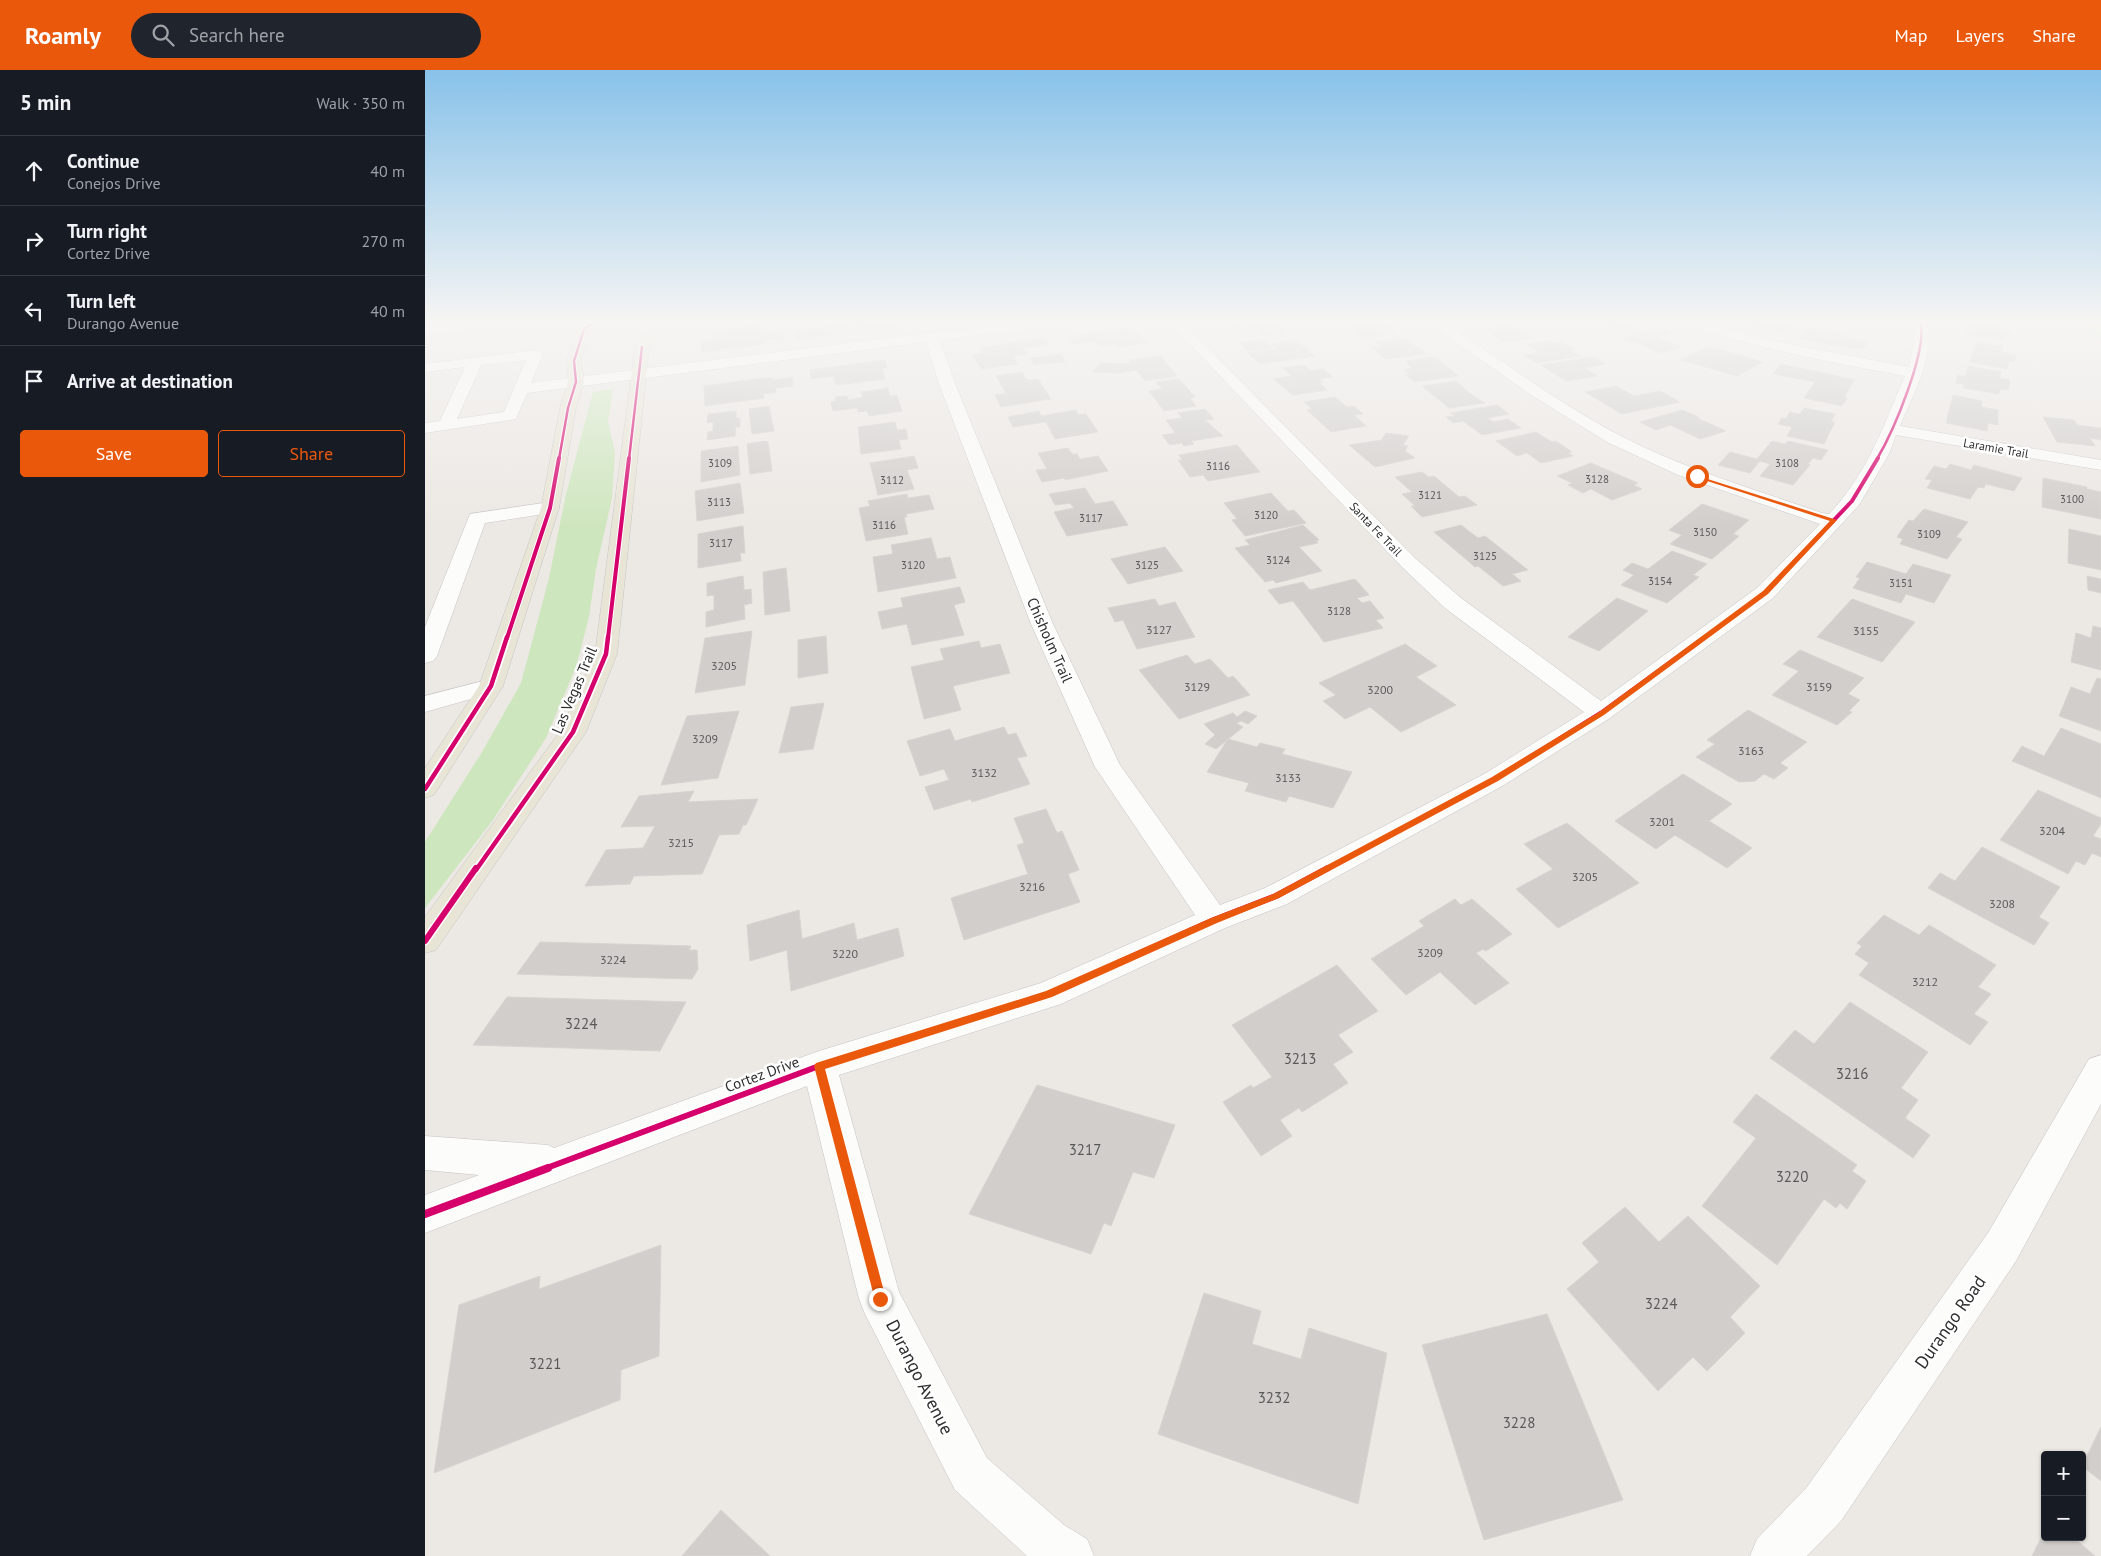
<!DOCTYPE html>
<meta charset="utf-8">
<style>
:root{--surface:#171b24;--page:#20242c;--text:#f1f3f6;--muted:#9ea1a6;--line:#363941;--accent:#ea580c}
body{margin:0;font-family:"PT Sans",sans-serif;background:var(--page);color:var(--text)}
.controls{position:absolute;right:15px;bottom:15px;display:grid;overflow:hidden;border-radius:5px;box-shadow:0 1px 4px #0004}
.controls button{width:45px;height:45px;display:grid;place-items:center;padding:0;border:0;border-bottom:1px solid var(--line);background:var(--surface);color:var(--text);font:25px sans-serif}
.stop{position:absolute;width:15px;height:15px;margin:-11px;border:4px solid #ea580c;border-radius:50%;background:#fff}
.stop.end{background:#ea580c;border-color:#fff;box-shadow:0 1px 5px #0008}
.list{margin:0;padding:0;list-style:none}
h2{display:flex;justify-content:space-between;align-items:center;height:65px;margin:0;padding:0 20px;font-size:21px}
h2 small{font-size:16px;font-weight:400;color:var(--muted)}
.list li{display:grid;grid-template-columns:32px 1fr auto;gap:15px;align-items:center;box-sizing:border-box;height:70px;padding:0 20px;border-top:1px solid var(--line)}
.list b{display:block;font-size:19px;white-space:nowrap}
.list p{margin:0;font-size:16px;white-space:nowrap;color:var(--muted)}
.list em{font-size:16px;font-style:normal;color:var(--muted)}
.actions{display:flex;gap:10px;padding:15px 20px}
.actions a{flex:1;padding:11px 0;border:1px solid var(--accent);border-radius:5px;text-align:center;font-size:18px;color:var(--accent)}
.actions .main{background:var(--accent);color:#fff}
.icon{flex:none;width:28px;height:28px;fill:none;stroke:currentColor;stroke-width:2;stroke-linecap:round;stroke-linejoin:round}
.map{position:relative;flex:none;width:1676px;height:1486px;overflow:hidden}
header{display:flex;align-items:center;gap:30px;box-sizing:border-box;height:70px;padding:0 25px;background:var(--accent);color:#fff}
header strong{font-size:24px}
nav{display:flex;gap:28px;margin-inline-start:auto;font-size:18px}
.search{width:350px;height:45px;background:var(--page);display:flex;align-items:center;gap:12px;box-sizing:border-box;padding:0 18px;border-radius:28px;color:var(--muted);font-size:19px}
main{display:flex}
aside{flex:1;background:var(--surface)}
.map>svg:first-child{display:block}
.green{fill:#cee6be}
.building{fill:#d1cecb;stroke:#d7d4d0}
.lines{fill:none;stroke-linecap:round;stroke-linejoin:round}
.minor-casing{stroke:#c5c4c5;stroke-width:1}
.major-casing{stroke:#c6c5c4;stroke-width:1}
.minor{fill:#fcfcfb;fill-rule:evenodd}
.major{fill:#e8e4d6;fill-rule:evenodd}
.cycleway-far4-casing{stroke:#fff;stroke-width:4.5}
.cycleway-far3-casing{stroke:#fff;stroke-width:6}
.cycleway-far2-casing{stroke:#fff;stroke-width:8}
.cycleway-far1-casing{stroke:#fff;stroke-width:9}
.cycleway-casing{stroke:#fff;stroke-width:11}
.cycleway-far4{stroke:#d6006c;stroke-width:2.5}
.cycleway-far3{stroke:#d6006c;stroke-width:4}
.cycleway-far2{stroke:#d6006c;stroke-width:4.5}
.cycleway-far1{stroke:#d6006c;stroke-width:6}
.cycleway{stroke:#d6006c;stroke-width:8}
.route{fill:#ea580c}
.labels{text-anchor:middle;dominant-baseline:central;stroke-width:5;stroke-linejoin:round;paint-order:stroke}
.far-number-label{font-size:11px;fill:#585857}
.far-street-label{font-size:12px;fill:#2e2e2e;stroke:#fff}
.number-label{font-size:12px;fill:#585857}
.street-label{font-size:15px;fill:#2e2e2e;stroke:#fff}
.near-number-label{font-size:15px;fill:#585857}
.near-street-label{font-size:18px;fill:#2e2e2e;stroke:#fff}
</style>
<header>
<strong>Roamly</strong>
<div class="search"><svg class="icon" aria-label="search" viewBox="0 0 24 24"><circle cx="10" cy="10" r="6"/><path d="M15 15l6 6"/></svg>Search here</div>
<nav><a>Map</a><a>Layers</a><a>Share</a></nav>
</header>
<main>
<aside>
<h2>5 min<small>Walk · 350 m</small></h2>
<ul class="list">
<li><svg class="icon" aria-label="ahead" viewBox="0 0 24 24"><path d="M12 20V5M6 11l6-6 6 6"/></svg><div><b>Continue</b><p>Conejos Drive</p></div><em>40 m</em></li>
<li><svg class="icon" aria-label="right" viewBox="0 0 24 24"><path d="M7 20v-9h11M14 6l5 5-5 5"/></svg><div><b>Turn right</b><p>Cortez Drive</p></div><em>270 m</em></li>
<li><svg class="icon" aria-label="left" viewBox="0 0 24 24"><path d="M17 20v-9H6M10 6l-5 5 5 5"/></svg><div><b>Turn left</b><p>Durango Avenue</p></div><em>40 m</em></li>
<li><svg class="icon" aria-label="arrive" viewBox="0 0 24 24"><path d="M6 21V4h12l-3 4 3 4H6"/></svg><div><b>Arrive at destination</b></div></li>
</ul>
<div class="actions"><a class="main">Save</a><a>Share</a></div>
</aside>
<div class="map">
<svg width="1676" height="1486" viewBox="0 0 1676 1486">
<rect width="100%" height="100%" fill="#ece8e4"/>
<path class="green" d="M1650,250h26v20z
M188,319l-5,32 7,32 -3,45 -16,71 -7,48 -13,50 -30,71 -53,82 -68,88v-66l57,-90 39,-69 28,-105 17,-84 27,-102z"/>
<path class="building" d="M448,250h36l2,5 -51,6 -3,-9z
M495,250h32l-30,5z
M798,250h52l14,14 -25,2 -7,-6 -9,-1 -3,-3 -12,2z
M937,250l22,1 14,13 -35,4 -20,-16z
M1177,250h38l9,4 -34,6 -13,-7 6,-1z
M1304,250h52l20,5 -19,8z
M1392,250h48l1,1v5z
M1537,250l39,4 1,5 9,1 1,6 -8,-1 1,5 -38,-5 -1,-10 -4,-1z
M420,253l2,10 -52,7 -2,-10z
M335,254v5l8,-1 1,5 13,-2 1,8 -19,2 1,3 -64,8v-11l12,-2v-9z
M1083,254l10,5 7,-1 6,4 -7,1 9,5 -28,4 -23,-14z
M705,256l17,17 -29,4 -2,-3 -17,2 -3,-5 -24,3 -5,-7z
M1383,256l34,7 -1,3 27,6 -6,8 -64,-11z
M1231,257l16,6 -16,4 26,10 -21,6 -38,-15z
M618,267l5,7 -25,4 4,6 -14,2 5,8 -37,5 -8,-14 10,-2 -3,-5z
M980,268l21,16 -40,5 -15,-12 10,-1 -5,-4z
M839,270l8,8 -24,3 -8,-8z
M871,270l19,16 -55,8 -12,-11 28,-4 -5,-5z
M1125,271l4,2 8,-1 12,7 -5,1 11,6 -44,7 -12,-8 15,-2 -12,-9z
M1551,272l27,4 -2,6 15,3 -2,7 -5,-1 -2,8 -37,-7z
M1282,277l19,4 37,11 -26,14 -56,-16z
M636,284l4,8 -31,3 -3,-7z
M736,286l16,20 -32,5 -9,-11 -15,3 -28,-1 7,-9 32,1 -3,-4z
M1009,287l25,19 -45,6 -8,-7h4l-6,-5 8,-2 -7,-7z
M1168,287l13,7 -22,4 14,8 -32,5 -25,-16z
M460,290l2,8h-5l3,11 -49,6 -2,-9 -23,3 -1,-9z
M1355,294l45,9 29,7 -10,17 3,1 -5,8 -38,-8 11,-16 -42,-8z
M879,295l7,6 12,-2 10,8 -14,2 5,3 -4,1 7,7 -34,5 -20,-16 19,-3 -9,-8z
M1543,296l33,6 -1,6 10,2 -2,10 -8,-1 -1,5 -36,-6 1,-4 -8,-1 2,-8 7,2z
M597,302l5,8 11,-1 13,20 -50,8 -6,-12 11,-2 -10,-17z
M367,307l1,9 -18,2 1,4 -13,2 1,4 -59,8 -1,-20 58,-8h11v2z
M754,309l16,18 -5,1 6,8 -32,5 -15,-20 13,-2 -6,-7z
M1031,311l16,14 13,8 -36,5 -27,-22z
M1191,316l18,10 26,-5 20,11 -58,12 -37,-22z
M463,318l2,8 7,-1 5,16 -33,5 -2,-5 -9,1 -1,-4 -24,3 -2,-9 5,-1 -1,-4 12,-1 1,4 15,-3 -2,-5z
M1528,325l29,6 -1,6 17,3v15l-10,-2 -1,8 -41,-8z
M910,327l12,10 7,-1 9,8 -9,1 12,11 -35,6 -24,-22 5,-1 -8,-7z
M1072,335l12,9 -21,4 5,4 15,-3 13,9 -39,7 -19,-14 -10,2 -7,-6 9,-1 -4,-3z
M344,336l5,25 -22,3 -3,-25z
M1379,338l31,6 -4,8h4l-11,22 -37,-8 5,-9 -14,-3 4,-6 4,1 4,-7 10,2z
M780,339l9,10 -9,1 18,16 -32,5 3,3 -10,2 -2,-3 -12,2 -8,-10 13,-2 -9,-13 16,-2 -4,-5z
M651,340l2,5 8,-1 12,18 -43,7 -9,-17 -33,5 -5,-10 31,-6 2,5z
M1257,340l17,7 -2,1 29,13 -26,8 -30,-14 -14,5 -16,-8z
M311,341v7h4v9h-4l-1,9 -28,4 1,-8 5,-1v-9l-6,1 1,-9z
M1618,347l31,3 3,5 24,3v12l-11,-2 5,8 -38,-4z
M470,352l2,8 9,-1 2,10 -9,1 2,9 -40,5 -3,-27z
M1111,362l16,10 4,-1 16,11 -4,1 5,3 -32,7 -14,-10 -10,3 -21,-15z
M961,363l23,3 -6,9 5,1 -3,5 10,7 -40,9 -26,-22 32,-5z
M340,371l3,1 4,29 -22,3 -3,-30z
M1347,371l13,3 3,-3 40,9 -7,10 -8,-2 -5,6 2,1 -17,20 -33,-9 10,-12 -10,-3 -10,12 -32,-8 12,-13 27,7z
M812,375l23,27 -52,9 -5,-6 -13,2 -12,-17h4l-3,-5z
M313,376l2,29 -39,7v-31z
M643,378l4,6h5l3,5 18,-3 10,15 -43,9v-2l-23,4 -6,-12 11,-1 -9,-16z
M489,386l4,12 -11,2 7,19 -36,6 -8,-32z
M1166,393l47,20 -4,2 8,4 -30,11 -21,-11 -8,4 -15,-8 4,-2 -15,-7z
M1525,394l21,6 3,-5 48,13 -8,13 -28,-7 -2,4 -6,-1 -8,12 -43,-11 5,-8 -7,-1 9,-13 12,3z
M997,402l7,5 5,-1 25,21 6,-1 12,9 -55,12 -11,-11h4l-13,-12 10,-2 -17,-15z
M1618,408l44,9v2l14,3v27l-59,-12z
M315,413l4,30 -47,8 -2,-30z
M660,418l10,16 18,-3 15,24 -61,11 -13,-24 20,-4 -4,-5 -15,2 -6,-11z
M846,423l17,18 6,-1 12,13 -61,13 -13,-16 5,-1 -13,-16z
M482,424l1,4 21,-3 5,14 -28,5 1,3h-3l4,17 -42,7 -7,-33 11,-2 -2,-5z
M1277,434l47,16 -16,14 6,2 -27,23 -42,-15 12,-9 -13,-5z
M1499,439l44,13 -12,15 6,2 -15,20 -47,-15 3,-5 -6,-2 4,-6 8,-11 4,1z
M878,455l16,15 -3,1 2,2 -19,4 23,24 -46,12 -3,-3 -8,2 -30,-34 15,-3 -5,-5z
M1036,455l17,13 7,-2 43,34 -16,4 9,7 -18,5 -25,-20 -3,1 -41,-35z
M318,456l2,27h-5l1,8 -43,7v-34z
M1644,459l32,7v34l-33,-7z
M506,468l6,21 13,-2 6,21 -78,14 -5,-35 20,-3 -2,-9z
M740,477l18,24 -55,13 -17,-25z
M1247,481l35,13 -14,11 6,2 -32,26 -46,-18 13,-10 -11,-5 9,-7 16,6z
M1442,492l39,12 7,-10 38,11 -17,28 -28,-9 -5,9 -48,-15 7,-10 -4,-1z
M361,498l4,43 -25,4 -2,-43z
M318,506l1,14 7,-1 1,14 -8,2 1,14 -39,8v-15l8,-2v-15l-7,1v-13z
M1662,506l14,3v14l-13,-3z
M930,509l14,16 -12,3 5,5 8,-2 14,17 -8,2 7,8 -59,14 -31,-41 -14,3 -11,-14 35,-8 7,8z
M535,517l5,15 -11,3 10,30 -52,10 -5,-21 -25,5 -4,-17 25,-5 -2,-9z
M1192,528l31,13 -49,40 -31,-14z
M730,529l4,7 16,-4 20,35 -58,12 -14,-29 -8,2 -7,-14z
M1427,529l63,23 -33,40 -65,-25z
M1668,556l8,2v42l-30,-8 5,-29 15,5z
M327,561l-7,54 -50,8 10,-55z
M401,566l2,37 -30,5v-38z
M554,571l2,7 19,-4 10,29 -57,13 8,24 -37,9 -13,-52 33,-7 -4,-11z
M980,574l32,22 -21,11 40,28 -55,27 -31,-25 -25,12 -22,-18 13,-6 -17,-12z
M1375,580l64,28 -16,16 12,6 -11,11 3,1 -15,13 -65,-30 27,-24 -16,-7z
M762,585l8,9 15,-5 18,19 5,-2 17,19 -71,24 -40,-49z
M1672,608l4,1v52l-42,-15 12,-29 19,7z
M399,633l-11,46 -34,4 12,-46z
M1323,640l59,32 -27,21 8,5 -14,11 -10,-5 -9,7 -16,1 -43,-25 19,-13 -8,-4z
M314,641l-21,67 -57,7 26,-69z
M820,641l12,5 -9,8 -7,-3 -5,2 7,4 -27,22 -11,-5 10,-9 -11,-11 29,-11 4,4z
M579,657l4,8 8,-2 11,23 -10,2 13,26 -58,18 -1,-3 -37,11 -9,-23 24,-7 -5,-11 -24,7 -13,-35 43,-12 5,12z
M1636,658l40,16v54l-89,-37 10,-15 22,10z
M803,669l29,8 3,-4 25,6 -3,5 70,18 -19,36 -44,-12 -3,6 -41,-11 4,-8 -42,-11z
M1258,704l49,30 -23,17 43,27 -25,20 -52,-33 -19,14 -41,-28z
M1613,720l63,28v6l-8,12 8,3v18l-9,-4 -7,12 -9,-4 -8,13 -68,-34z
M269,721l-6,11 70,-3 -12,26h-3l-4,9 -20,1 -17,39 -68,2 -4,8 -45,2 21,-36 37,-2 12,-22 -34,1 18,-31z
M621,739l11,24 5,-2 17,39 -11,4 12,28 -116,38 -13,-42 77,-24 -11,-29 7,-2 -10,-25z
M1142,753l72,60 -81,45 -42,-39 37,-20 -29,-25z
M1557,777l78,40 -21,30 10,6 -15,22 -106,-57 12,-15 15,8z
M1030,829l6,6 11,-6 40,35 -26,17 -3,-2 -7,4 33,30 -34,22 -35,-33 -34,23 -35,-36 53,-33 -5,-5z
M374,840l3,29 52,-16 3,17 41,-12 6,28 -113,35 -4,-41 -37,11 -3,-36z
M1459,845l35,20 10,-10 67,40 -18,22 13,7 -17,20 14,8 -18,23 -111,-70 10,-12 -14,-9 7,-8 -5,-3z
M115,872l151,4 -2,4h8l1,19 -6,10 -175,-5z
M912,895l41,46 -40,24 15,17 -20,12 15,19 -46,29 -3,-4 -19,12 12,16 -31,20 -38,-54 28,-17 2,3 19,-11 -40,-52z
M82,927l179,5 -26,49 -187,-6z
M1425,932l78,50 -27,36 17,12 -13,18 25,17 -17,23 -143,-100 25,-28 19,14z
M612,1015l138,40 -21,53 -21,-6 -22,54 -7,-3 -13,31 -122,-40z
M1331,1024l101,71 -5,6 14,10 -19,28 -7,-6 -4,5 -12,-9 -47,66 -75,-59 54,-68 -23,-16z
M1200,1137l34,35 29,-26 72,70 -30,31 15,16 -38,38 -14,-14 -35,34 -91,-102 32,-27 -17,-19z
M236,1175l-2,111 -38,14 -1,30 -186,73 25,-168 81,-29 -1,13z
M779,1223l57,18 -9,33 49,15 8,-31 78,25 -29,151 -200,-70z
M1122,1244l76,186 -139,40 -62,-195z
M1676,1357v54l-19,-15z
M296,1440l49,46h-88z
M1620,1460v7h28l22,19h-63z"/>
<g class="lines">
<defs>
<path id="minor" d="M53,250h39l-7,4 -85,10v-8z
M609,250h36l-7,4 -123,16 14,41 99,243 67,141 100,140 45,-17 221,-115 98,-61 -139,-104 -43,-41 -235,-247h13l236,239 45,39 140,103 156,-113 63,-64 -142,-49 -71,-33 -79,-49 -103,-73h15c59,38 116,82 179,115 65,34 135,54 203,78l7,1c38,-39 55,-90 76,-138 -75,-14 -149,-27 -222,-53l-1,-3h18l73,21 136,26 7,-37 -3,-10h13c12,31 -14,76 -26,106l201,34v10l-205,-35 -7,19 -30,51 -86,93 -163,120 -106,67 -217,119 -62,24 -164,76 -222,71 60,217 88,166 77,67 23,14 7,17h-67l-72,-66 -90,-176 -6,-15 -52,-213 -382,147v-38l54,-20 -54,-5v-34l123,9 6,3 265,-97 222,-68 154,-68 -100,-148 -64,-143 -93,-243 -12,-39 -399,51 -11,26 -91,14v-10l15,-2 25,-54 -40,5v-8l111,-14 7,4 -12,29zM101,290l-22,52 -47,7 24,-54z
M125,432l7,2 2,4 -2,4 -72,11 -48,133 -4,5 -8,2v-36l45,-113z
M66,609l8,2 4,5 -4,5 -74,21v-16z
M1676,985v49l-85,157 -175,260 -34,35h-57l7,-17 50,-52 181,-254 101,-174z"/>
<path id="major" d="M164,250h16l-15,11 -9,30 3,21 -8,26 -17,100 -56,178 -69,109 -9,3v-30l54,-82 62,-178 19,-100 8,-26 -1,-21 10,-32z
M202,250h12l7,17 20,-17h15l-32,28 -32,306 -31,78 -150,218 -11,3v-36l136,-187 34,-76 40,-307z"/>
</defs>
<use href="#minor" class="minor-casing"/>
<use href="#major" class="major-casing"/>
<use href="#minor" class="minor"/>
<use href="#major" class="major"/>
<defs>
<path id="cycleway-far4" d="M134,389l9,-51 8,-26 -2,-21 10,-32 14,-9
M204,389l13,-112
M1452,389c16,-27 52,-110 43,-139"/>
<path id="cycleway-far3" d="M82,568l43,-130 9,-50
M183,568l21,-180
M1279,568l61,-45 87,-92 26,-43"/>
<path id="cycleway-far2" d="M0,719l66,-103 16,-49
M51,800l97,-138 33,-78 2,-17
M900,800l170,-91 106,-66 104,-76"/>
<path id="cycleway-far1" d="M0,871l51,-73
M119,1099l275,-103 230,-72 165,-74 62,-24 52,-28"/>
<path id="cycleway" d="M0,1144l123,-46"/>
</defs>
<use href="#cycleway-far4" class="cycleway-far4-casing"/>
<use href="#cycleway-far3" class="cycleway-far3-casing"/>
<use href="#cycleway-far2" class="cycleway-far2-casing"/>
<use href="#cycleway-far1" class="cycleway-far1-casing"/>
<use href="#cycleway" class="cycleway-casing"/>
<use href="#cycleway-far4" class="cycleway-far4"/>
<use href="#cycleway-far3" class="cycleway-far3"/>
<use href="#cycleway-far2" class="cycleway-far2"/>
<use href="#cycleway-far1" class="cycleway-far1"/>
<use href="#cycleway" class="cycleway"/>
</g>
<linearGradient id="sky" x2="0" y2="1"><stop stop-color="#88c2ea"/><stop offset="0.55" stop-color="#f6f5f3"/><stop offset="1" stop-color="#f6f5f3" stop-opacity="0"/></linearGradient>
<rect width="1676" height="458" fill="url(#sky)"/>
<path class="route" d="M1270,405l142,45 -69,74 -164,121 -106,66 -219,117 -62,25 -165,74 -227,72 61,230 -2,5 -4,1 -4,-1 -62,-238 2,-3 230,-72 165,-73 62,-24 219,-117 107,-65 164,-121 67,-70 -135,-44z"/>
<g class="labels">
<g class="far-number-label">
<text x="295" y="393">3109</text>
<text x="1362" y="393">3108</text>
<text x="793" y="396">3116</text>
<text x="1172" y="409">3128</text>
<text x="467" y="410">3112</text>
<text x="1005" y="425">3121</text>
<text x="1647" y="429">3100</text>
<text x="294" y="432">3113</text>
<text x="841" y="445">3120</text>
<text x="666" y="448">3117</text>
<text x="459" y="455">3116</text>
<text x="1280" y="462">3150</text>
<text x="1504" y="464">3109</text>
<text x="296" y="473">3117</text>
<text x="1060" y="486">3125</text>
<text x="853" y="490">3124</text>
<text x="488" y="495">3120</text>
<text x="722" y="495">3125</text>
<text x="1235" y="511">3154</text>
<text x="1476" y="513">3151</text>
<text x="914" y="541">3128</text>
</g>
<g class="far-street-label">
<text transform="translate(1571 378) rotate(10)">Laramie Trail</text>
<text transform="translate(951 459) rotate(46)">Santa Fe Trail</text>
</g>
<g class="number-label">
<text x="734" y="559">3127</text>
<text x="1441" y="560">3155</text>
<text x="299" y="595">3205</text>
<text x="772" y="616">3129</text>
<text x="1394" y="616">3159</text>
<text x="955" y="619">3200</text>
<text x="280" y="668">3209</text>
<text x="1326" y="680">3163</text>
<text x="559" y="702">3132</text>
<text x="863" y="707">3133</text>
<text x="1237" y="751">3201</text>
<text x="1627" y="760">3204</text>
<text x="256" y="772">3215</text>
<text x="1160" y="806">3205</text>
<text x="607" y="816">3216</text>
<text x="1577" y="833">3208</text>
<text x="1005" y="882">3209</text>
<text x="420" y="883">3220</text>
<text x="188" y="889">3224</text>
<text x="1500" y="911">3212</text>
</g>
<g class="street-label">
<text transform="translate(625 570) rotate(66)">Chisholm Trail</text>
<text transform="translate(149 620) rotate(-67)">Las Vegas Trail</text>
<text transform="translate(337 1004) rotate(-20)">Cortez Drive</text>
</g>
<g class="near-number-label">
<text x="156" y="953">3224</text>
<text x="875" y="988">3213</text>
<text x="1427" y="1003">3216</text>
<text x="660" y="1079">3217</text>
<text x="1367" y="1106">3220</text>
<text x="1236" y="1233">3224</text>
<text x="120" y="1293">3221</text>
<text x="849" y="1327">3232</text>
<text x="1094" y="1352">3228</text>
</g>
<g class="near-street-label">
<text transform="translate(1525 1252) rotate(-55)">Durango Road</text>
<text transform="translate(495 1307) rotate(63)">Durango Avenue</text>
</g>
</g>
</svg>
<div class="controls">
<button>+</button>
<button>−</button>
</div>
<div class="stop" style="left:1272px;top:406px"></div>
<div class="stop end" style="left:455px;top:1229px"></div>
</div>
</main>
